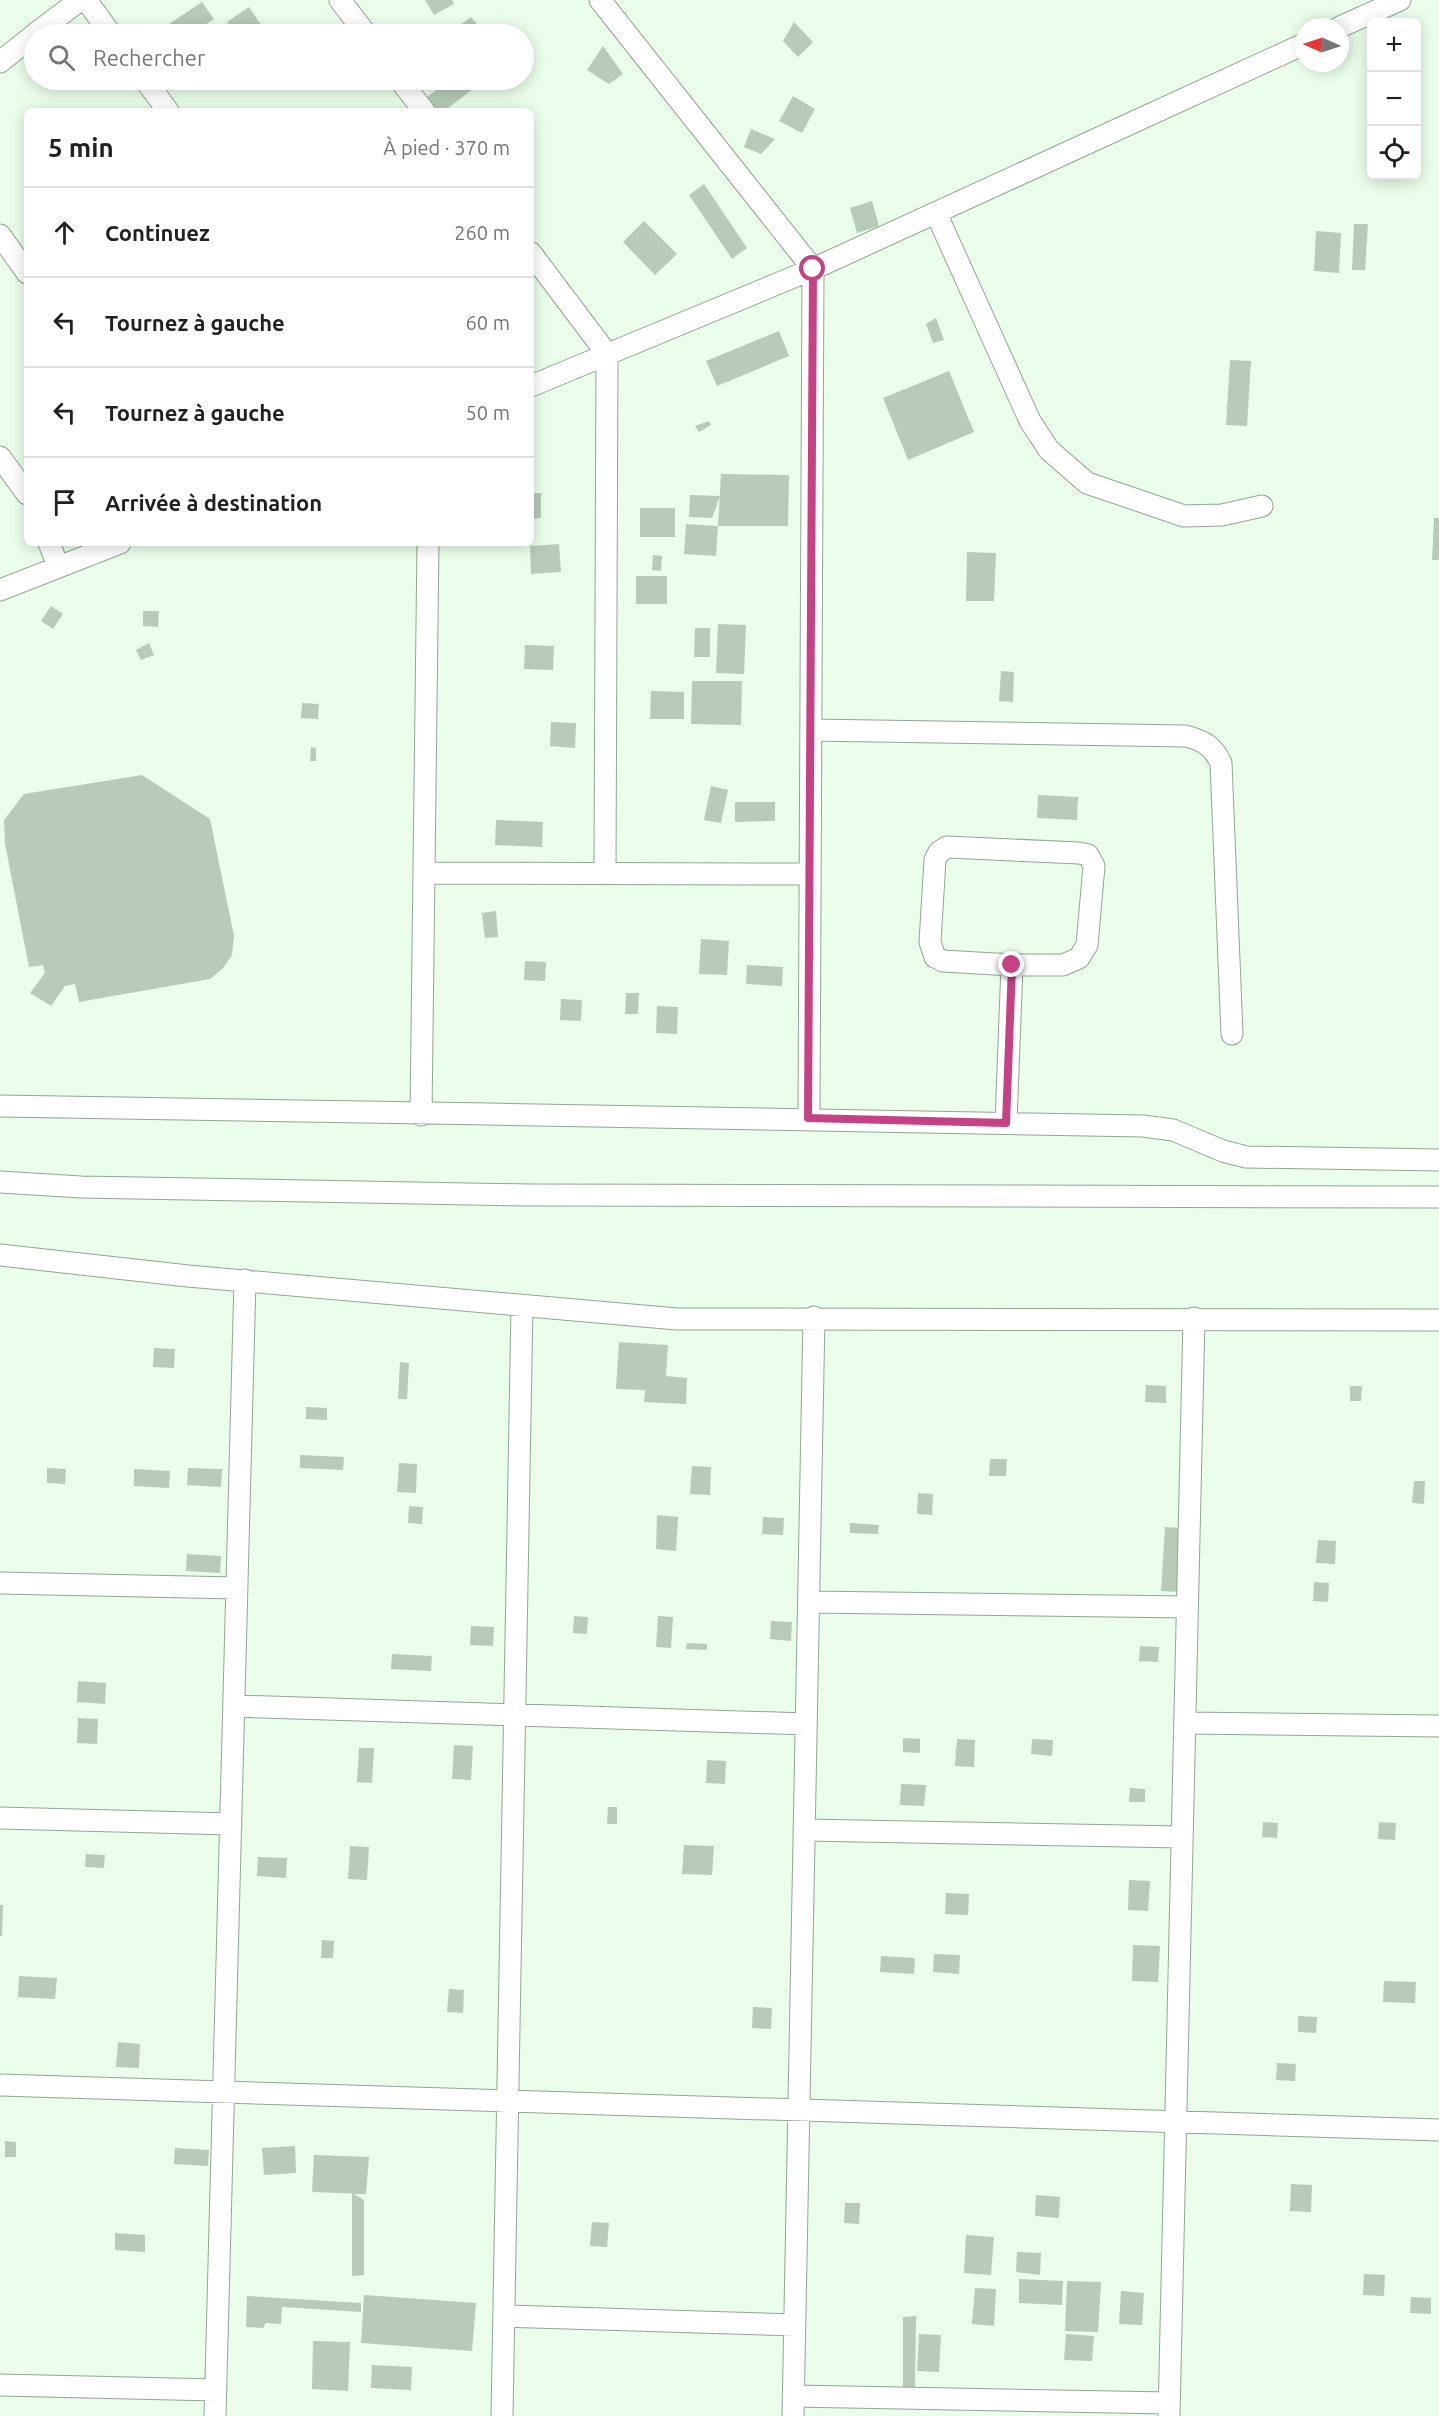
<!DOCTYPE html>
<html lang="fr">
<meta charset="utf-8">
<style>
:root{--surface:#fff;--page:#f6f6f6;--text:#202124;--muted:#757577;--line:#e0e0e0}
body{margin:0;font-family:Ubuntu,sans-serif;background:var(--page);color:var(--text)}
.controls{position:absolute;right:18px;top:18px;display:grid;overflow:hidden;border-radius:9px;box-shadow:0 3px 15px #0003}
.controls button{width:54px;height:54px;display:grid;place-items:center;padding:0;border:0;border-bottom:2px solid var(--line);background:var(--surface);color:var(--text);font:30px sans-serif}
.compass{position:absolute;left:1295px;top:18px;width:54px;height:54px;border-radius:50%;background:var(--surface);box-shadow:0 3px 15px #0003;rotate:273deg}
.stop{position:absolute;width:18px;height:18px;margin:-14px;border:4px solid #c74285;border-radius:50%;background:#fff}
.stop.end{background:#c74285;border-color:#fff;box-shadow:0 2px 6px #0008}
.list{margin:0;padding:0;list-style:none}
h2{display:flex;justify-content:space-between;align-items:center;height:78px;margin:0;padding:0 24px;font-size:26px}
h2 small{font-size:20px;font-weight:400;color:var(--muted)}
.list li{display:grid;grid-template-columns:39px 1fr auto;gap:18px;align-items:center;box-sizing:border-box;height:90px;padding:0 24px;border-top:2px solid var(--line)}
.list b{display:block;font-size:22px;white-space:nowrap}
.list em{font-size:20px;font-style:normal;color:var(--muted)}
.icon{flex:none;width:33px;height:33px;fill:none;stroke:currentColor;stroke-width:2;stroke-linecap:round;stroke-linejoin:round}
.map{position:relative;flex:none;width:1439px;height:2416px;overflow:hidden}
.search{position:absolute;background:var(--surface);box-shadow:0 3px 15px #0003;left:24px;top:24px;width:510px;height:66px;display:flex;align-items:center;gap:15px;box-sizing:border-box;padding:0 21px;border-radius:33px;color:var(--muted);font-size:22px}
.panel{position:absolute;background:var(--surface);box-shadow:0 3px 15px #0003;left:24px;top:108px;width:510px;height:438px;border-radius:9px}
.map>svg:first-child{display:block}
.building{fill:#b7cbb8}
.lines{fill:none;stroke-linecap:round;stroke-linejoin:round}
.minor-casing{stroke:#92a593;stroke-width:23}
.minor{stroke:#fff;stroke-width:21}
.route{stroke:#c74285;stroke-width:8}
</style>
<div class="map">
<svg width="1439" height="2416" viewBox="0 0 1439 2416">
<rect width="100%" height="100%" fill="#eafeeb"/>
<path class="building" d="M425,0h27l2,4 -20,11z
M202,2l12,17 -23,15h-32l-2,-2z
M249,7l18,27h-31l-9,-12z
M471,17l14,17h-37z
M794,22l19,20 -15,15 -15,-16z
M603,46l20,28 -14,10 -22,-14z
M450,80h35l-41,31h-6l-11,-14z
M793,96l22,13 -13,24 -23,-12z
M751,129l24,10 -14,15 -17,-7z
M704,184l43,64 -15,11 -43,-64z
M872,201l7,25 -22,7 -7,-25z
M644,221l33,33 -22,21 -32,-33z
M1354,224h14l-3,46h-13z
M1316,231l25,2 -2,40 -25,-2z
M936,318l8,22 -11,3 -7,-19z
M779,331l10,25 -72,30 -11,-25z
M1230,360l21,1 -4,65 -21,-1z
M949,371l25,61 -66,28 -25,-62z
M709,421l2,4 -12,7 -4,-6z
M721,474l68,1 -1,51h-70z
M531,493h10v25l-10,1z
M690,495l30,1 -8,22 -23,-1z
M640,508h35v29h-35z
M1434,518h5v42h-7z
M686,524l32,2 -2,30 -32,-2z
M559,544l2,28 -30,2 -1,-28z
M967,552l29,1 -2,48h-28z
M653,555l9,1 -1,15 -9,-1z
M636,576h31v28h-31z
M51,606l12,8 -10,15 -12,-8z
M143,611h16l-1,16 -15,-1z
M718,624l28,1 -2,49 -28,-1z
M695,628h15v29h-16z
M149,643l5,12 -13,5 -5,-10z
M525,645l29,1 -1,24 -29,-1z
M1001,671l13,1 -1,30 -14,-1z
M692,681h50l-1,44 -50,-1z
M651,691l33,1v27h-34z
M302,703l17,1 -1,15 -17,-1z
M551,722l25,1 -1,25 -25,-2z
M311,747l5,1v13h-6z
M142,775l68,44 24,117 -2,19 -9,13 -13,11 -131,23 -4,-18 -10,2 -14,20 -21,-13 15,-20 -2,-8 -14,2 -24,-123 -1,-24 20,-26z
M711,786l17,4 -7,33 -17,-3z
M1038,795l40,2 -1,23 -40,-2z
M735,802h40v19l-40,1z
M496,820l47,2 -1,25 -47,-2z
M496,911l2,26 -13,1 -3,-25z
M701,939l28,2 -2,34 -28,-1z
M525,961l21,1 -1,19 -21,-1z
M747,965l36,2 -1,19 -36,-2z
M626,993h13l-1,21h-13z
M561,999l21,1 -1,21 -21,-1z
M657,1006l21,1 -1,27 -21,-1z
M619,1342l49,3 -2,31 21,2 -1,26 -42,-2 1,-12 -29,-1z
M154,1348l21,1 -1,19 -21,-1z
M400,1362l9,1 -2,36h-9z
M1146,1385l20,1v17l-21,-1z
M1350,1386h12l-1,15h-11z
M306,1407l21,1v12l-21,-1z
M300,1455l44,2 -1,13 -43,-2z
M990,1459h17l-1,17h-17z
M399,1463l18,1 -1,29 -19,-1z
M692,1466l19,1 -1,28 -20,-1z
M47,1468l19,1 -1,15 -18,-1z
M188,1468l34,1 -1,18 -34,-2z
M134,1469l36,2 -1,17 -35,-2z
M1414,1481h11l-1,23 -12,-1z
M918,1493l15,1 -1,21 -15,-1z
M409,1506l14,1 -1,17 -14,-1z
M657,1515l21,2 -2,34 -20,-2z
M763,1517l21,1 -1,17 -21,-1z
M850,1523l29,2 -1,9 -28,-1z
M1165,1527l17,1 -4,64 -17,-1z
M1318,1540l18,1 -1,23 -19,-1z
M187,1554l34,2 -1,17 -34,-2z
M1314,1582l15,1 -1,19 -15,-1z
M574,1616l14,1 -1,17 -14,-1z
M658,1616l15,1 -2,31 -15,-1z
M771,1621l21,1 -1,19 -21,-2z
M471,1626l23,1 -1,19 -23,-1z
M687,1643l20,1v6l-21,-1z
M1140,1646l19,1 -1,15 -19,-1z
M392,1654l40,2 -1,15 -40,-2z
M78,1681l28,2 -1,21 -28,-2z
M78,1718l20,1 -1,25 -20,-1z
M903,1738l17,1v14l-17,-1z
M957,1739l18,1 -1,27 -19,-1z
M1032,1739l21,1 -1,16 -21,-2z
M454,1745l19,1 -2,34 -19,-1z
M359,1748h15l-2,35 -15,-1z
M707,1760l19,1 -1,23 -19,-1z
M901,1784l25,1 -2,21 -24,-1z
M1130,1788l15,1v13h-16z
M608,1807h9v17h-10z
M1263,1822l15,1 -1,15 -15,-1z
M1379,1822l17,1 -1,17 -17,-1z
M684,1845l30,1 -2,29 -30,-1z
M350,1846l19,1 -2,33 -19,-1z
M86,1854l19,1 -1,13 -19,-1z
M258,1857l29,1 -1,20 -29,-2z
M1129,1880l21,1 -2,30 -20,-1z
M946,1893l23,1 -1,21 -23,-1z
M0,1905h3l-1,31h-2z
M322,1940l12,1 -1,17h-12z
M1133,1945l27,1 -2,36 -26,-1z
M934,1954l26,1 -1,19 -26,-2z
M881,1956l34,2 -1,16 -34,-2z
M19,1976l38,2 -2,21 -37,-2z
M1384,1981l32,1 -1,21 -32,-1z
M449,1989l15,1 -1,23 -16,-1z
M753,2007l19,1 -1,21 -19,-1z
M1298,2016l19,1 -1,16 -18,-1z
M118,2042l22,2 -1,24 -23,-1z
M1277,2063l19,1 -1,17 -19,-1z
M5,2141l11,1v15h-11z
M295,2146l1,27 -32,2 -2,-27z
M175,2148l34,2 -1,16 -34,-2z
M314,2155l55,2 -3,37 -54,-2z
M1291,2184l21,1 -1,27 -21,-1z
M352,2193l12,7v75l-12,1z
M1036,2195l24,2 -1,21 -24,-2z
M845,2203h15l-1,21 -15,-1z
M592,2222l17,1 -2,24 -17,-1z
M115,2233l30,2v17l-30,-2z
M966,2235l28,2 -3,38 -27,-2z
M1017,2252l24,1 -1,22 -24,-3z
M1364,2274l21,1 -1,21 -21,-1z
M1019,2279l44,2 -1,24 -43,-2z
M1067,2281l34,1 -3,50 -33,-1z
M975,2288l21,1 -2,37 -22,-2z
M1121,2291l23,2 -2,32 -23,-1z
M364,2295l112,8 -4,48 -111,-8z
M247,2296l114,7v9l-79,-5 -1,17 -15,-1 -3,5 -17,-1z
M1411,2297l20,1v16l-21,-1z
M916,2316l-1,74h-12v-73z
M919,2334l22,1 -2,37 -22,-1z
M1066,2334l28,2 -2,25 -28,-1z
M313,2341l37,1 -2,49 -36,-2z
M372,2365l40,2 -1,23 -40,-2z"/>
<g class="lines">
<defs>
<path id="minor" d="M86,0l25,34
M340,0l26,34
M600,0l213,269 -4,848
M1340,27l60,-27
M35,34l45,-34
M0,62l34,-27
M145,80l23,31
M400,80l24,31
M936,213l94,208 19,29 38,33 97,33 38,-1 40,-9
M0,235l27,38
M531,253l76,101 -2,519
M531,386l282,-117 491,-225
M0,457l27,37
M49,543l9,23
M0,590l120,-47
M811,730l375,6c18,5 27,10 35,27l11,271
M424,873l386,1
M0,1106c381,8 762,10 1143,20l30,4 50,21 23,6 193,3
M421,1115l7,-572
M1006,1123l6,-158 -69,-4 -8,-4 -5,-15 5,-82 4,-8 8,-5 132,6 9,2 6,11 -7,79 -8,13 -16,7h-51
M0,1182l81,5 448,8 910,2
M0,1255l188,21 489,43 762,1
M0,1583l237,5
M809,1602l378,5
M234,1706l572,18
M1185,1723l254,3
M0,1818l231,6
M804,1830l378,7
M0,2085l1439,45
M504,2316l291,9
M0,2385l216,5
M794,2396l375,7
M215,2416l30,-1136
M502,2416l20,-1110
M793,2416l21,-1099
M1169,2416l25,-1098"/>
</defs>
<use href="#minor" class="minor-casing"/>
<use href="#minor" class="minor"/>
</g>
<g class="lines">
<path class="route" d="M813,269l-5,849 198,5 6,-158"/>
</g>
</svg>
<div class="controls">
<button>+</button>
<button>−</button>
<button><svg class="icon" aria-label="locate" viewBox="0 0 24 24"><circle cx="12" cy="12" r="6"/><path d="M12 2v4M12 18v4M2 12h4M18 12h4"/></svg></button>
</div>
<svg class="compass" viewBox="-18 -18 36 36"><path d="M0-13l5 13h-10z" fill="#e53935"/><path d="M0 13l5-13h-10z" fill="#757577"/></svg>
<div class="stop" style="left:813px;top:269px"></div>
<div class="stop end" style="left:1012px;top:965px"></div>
<div class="search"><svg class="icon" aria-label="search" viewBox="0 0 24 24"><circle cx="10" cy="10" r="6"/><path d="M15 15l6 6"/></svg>Rechercher</div>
<section class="panel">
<h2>5 min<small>À pied · 370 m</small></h2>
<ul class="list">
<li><svg class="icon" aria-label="ahead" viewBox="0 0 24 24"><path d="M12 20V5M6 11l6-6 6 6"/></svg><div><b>Continuez</b></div><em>260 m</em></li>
<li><svg class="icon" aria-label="left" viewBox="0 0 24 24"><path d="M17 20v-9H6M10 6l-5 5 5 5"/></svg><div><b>Tournez à gauche</b></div><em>60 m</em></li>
<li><svg class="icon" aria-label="left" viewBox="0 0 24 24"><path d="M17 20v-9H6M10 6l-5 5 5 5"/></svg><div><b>Tournez à gauche</b></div><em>50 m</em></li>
<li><svg class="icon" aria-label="arrive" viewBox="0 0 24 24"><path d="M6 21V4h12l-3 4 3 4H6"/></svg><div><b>Arrivée à destination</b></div></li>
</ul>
</section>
</div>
